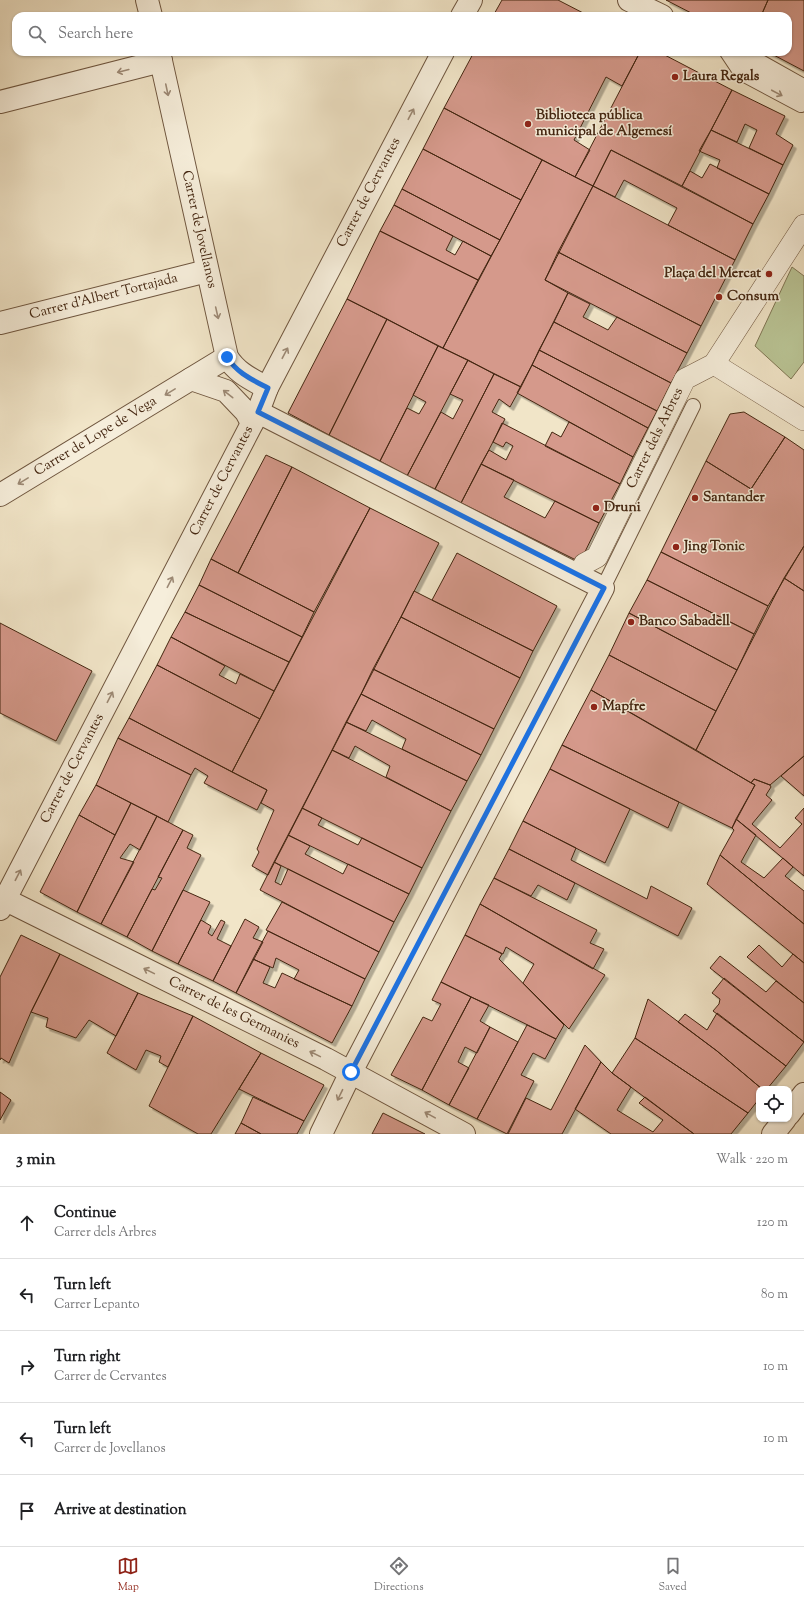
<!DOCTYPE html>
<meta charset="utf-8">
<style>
:root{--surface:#fff;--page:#f6f6f6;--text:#202124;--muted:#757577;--line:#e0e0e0;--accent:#8f2418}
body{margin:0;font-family:"Sorts Mill Goudy",serif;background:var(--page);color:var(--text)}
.controls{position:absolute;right:12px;bottom:12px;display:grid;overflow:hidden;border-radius:8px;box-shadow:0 1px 3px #0004}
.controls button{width:36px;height:36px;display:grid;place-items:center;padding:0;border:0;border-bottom:1px solid var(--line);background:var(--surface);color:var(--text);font:20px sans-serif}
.stop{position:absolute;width:12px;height:12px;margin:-9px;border:3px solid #1a73e8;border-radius:50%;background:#fff}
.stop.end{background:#1a73e8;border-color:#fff;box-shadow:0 1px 4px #0008}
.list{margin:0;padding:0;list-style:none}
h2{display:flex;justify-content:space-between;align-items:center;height:52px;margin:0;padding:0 16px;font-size:17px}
h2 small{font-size:13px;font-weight:400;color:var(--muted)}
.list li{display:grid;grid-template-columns:26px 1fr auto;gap:12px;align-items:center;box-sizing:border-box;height:72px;padding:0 16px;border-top:1px solid var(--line)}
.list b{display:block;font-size:15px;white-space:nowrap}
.list p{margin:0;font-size:13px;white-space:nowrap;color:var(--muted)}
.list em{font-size:13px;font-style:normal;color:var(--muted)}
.icon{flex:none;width:22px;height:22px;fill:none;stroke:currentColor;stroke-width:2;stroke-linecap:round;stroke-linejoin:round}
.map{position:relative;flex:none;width:804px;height:1134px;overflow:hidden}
.search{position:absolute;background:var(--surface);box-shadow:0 1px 3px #0004;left:12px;right:12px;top:12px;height:44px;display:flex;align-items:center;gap:10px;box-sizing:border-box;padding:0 14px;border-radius:12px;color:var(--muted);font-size:15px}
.sheet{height:412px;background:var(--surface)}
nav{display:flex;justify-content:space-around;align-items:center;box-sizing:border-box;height:56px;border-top:1px solid var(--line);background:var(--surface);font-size:11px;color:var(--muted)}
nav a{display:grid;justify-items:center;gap:2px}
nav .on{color:var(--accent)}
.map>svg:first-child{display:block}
.green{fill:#bac596;stroke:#7f7654}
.building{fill:#d5998b;stroke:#442611;filter:url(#shadow)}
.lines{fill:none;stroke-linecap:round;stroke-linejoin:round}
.service-casing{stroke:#6f563f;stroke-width:16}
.pedestrian-casing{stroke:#6f563f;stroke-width:22}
.minor-casing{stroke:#6f563f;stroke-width:24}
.service{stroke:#f6eedb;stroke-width:14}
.pedestrian{stroke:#f6eedb;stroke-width:21}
.minor{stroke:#f6eedb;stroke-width:22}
.oneway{stroke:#9d8a76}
.route{stroke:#1a73e8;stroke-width:5}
.poi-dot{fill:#8f2418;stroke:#f6eedb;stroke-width:1.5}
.labels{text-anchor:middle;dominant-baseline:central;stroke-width:3;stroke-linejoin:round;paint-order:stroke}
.poi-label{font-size:14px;font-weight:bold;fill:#442611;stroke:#f6eedb;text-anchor:start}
.street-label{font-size:14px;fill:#442611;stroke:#f6eedb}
</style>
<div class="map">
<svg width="804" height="1134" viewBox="0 0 804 1134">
<defs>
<filter id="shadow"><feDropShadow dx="3.5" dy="3.5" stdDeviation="0" flood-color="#0004"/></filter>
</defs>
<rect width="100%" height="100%" fill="#f1e5c8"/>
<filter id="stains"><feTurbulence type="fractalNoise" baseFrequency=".005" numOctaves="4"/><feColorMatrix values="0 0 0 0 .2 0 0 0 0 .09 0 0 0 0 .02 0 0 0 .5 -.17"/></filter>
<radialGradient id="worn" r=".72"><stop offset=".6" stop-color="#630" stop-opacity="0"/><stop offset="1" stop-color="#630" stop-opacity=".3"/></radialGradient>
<path class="green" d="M792,267l12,9v86l-13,17 -36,-33z"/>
<path class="building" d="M502,0h56l31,16h-96z
M666,0h102l-7,16h-64z
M768,0h36v71l-36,-19h20v-36h-27z
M474,52h166l-18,34 -16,-9 -32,63 16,10 -15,27 -131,-69z
M640,52h19l73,38 -50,96 -71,-36 -18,36 -18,-9z
M732,90l53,26 -9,18 17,11 -10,20 -34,-17 8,-18 -12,-6 -8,18 -26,-12z
M444,108l98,52 -21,40 -98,-51z
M711,130l72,35 -14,29 -52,-26 3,-8 -21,-9z
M423,149l98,51 -21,40 -98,-51z
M611,150l142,74 -18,36 -67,-35 9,-17 -53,-28 -9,17 -22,-11z
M542,160l51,26 -48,94 23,13 -47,94 -78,-39z
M710,164l59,30 -16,30 -71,-38 8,-15 12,7z
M593,186l142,74 -34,66 -143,-74z
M402,189l98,51 -9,16 -97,-51z
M394,205l59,31 -7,14 9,5 8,-14 28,15 -13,24 -98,-49z
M380,231l98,49 -35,68 -96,-49z
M558,252l143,74 -14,27 -142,-73z
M568,293l22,11 -7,13 25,13 9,-13 70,36 -16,30 -117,-61z
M347,299l40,20 -58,116 -41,-22z
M387,319l51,27 -58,115 -51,-26z
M554,322l117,61 -14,28 -118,-61z
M438,346l30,14 -61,116 -27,-15 27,-53 12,6 7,-12 -13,-7z
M539,350l118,61 -9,17 -116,-63z
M468,360l26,14 -59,115 -28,-13 34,-64 12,7 10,-19 -13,-6z
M532,365l116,63 -15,29 -116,-64z
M494,374l27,13 -11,20 -11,-8 -7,13 13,7 -44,84 -26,-14z
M744,412l41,25 -34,52 -45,-28 24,-47z
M569,422l64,35 -13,27 -75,-38 7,-14 9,5z
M502,423l118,61 -21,39 -118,-59 8,-14 17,10 7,-14 -7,-4 -3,5 -10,-5z
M785,437l19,13v96l-36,60 -107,-54 45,-91 45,28z
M266,455l26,12 -54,106 -27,-14z
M481,464l33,16 -10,17 41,21 10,-17 44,22 -19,39 -119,-59z
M292,467l78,41 -56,104 -76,-39z
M370,508l69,35 -171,332 -16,-9 7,-14 -2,-3 17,-39 -13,-7 6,-13 -35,-18z
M804,546v45l-20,-13z
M661,552l107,54 -14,28 -107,-54z
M457,553l100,53 -24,45 -101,-51z
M211,559l103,53 -12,25 -103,-52z
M784,578l20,13v165l-34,29 -16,-6 -3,4 -55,-33z
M647,580l107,54 -17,36 -108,-57z
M199,585l103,52 -13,25 -104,-50z
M414,591l119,60 -13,27 -119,-61z
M185,612l104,50 -15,29 -103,-54z
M629,613l108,57 -21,41 -107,-56z
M401,617l119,61 -26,51 -121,-60z
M0,623l92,48 -36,70 -56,-28z
M171,637l54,29 -6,9 17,9 4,-10 34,17 -14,28 -103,-54z
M609,655l107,56 -20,39 -105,-60z
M157,665l103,54 -28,53 -103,-54z
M373,669l121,60 -13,26 -120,-61z
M591,690l164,95 -23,43 -170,-83z
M361,694l120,61 -14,26 -65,-32 4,-10 -34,-19 -6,11 -20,-9z
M129,718l138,72 -10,20 -53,-27 4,-7 -13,-8 -4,7 -73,-37z
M346,722l121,59 -16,30 -65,-34 4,-11 -35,-20 -6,12 -17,-8z
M118,738l73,37 -23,47 -72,-37z
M562,745l117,57 -11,26 -118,-59z
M332,750l119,61 -29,57 -120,-60z
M804,756v40l-23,-20z
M550,769l80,40 -25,54 -82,-42z
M754,779l16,6 1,2 -5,8 6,5 -20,24 28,24 22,-24 -7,-6 9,-10v68l-68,-57 19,-34 -4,-2z
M96,785l35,18 -16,32 -36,-20z
M131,803l26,13 -17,34 -10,-6 -10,14 14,4 -33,62 -24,-12z
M302,808l20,10 -4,7 40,20 4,-7 60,30 -13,26 -121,-59z
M79,815l36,20 -38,77 -37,-20z
M157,816l26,14 -56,107 -26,-13z
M736,819l20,16 -15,27 23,16 19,-20 10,9 -8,9 19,15v33l-84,-69 14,-25 -2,-2z
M523,821l53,27 -5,12 76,39 4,-13 41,22 -14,28 -169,-87z
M183,830l10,5 -6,13 14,7 -49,96 -25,-14 25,-48 3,1 7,-12 -4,-1z
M288,835l22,11 -5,8 38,20 5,-10 61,30 -15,28 -120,-60z
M509,849l66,34 -8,17 -29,-15 -7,11 -37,-18z
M720,855l84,69v39l-97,-79z
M274,862l7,4 -6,16 6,3 7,-16 106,53 -15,30 -119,-62z
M494,878l103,52 -7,13 14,6 -11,20 -113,-65z
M183,890l27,12 -32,62 -26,-13z
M282,902l97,50 -14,27 -99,-49z
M480,904l125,71 -36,54 -46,-46 11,-19 -28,-17 -3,7 -38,-19z
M245,919l14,8 -6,11 10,4 -27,51 -23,-12z
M201,920l10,6 -3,7 4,3 9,-16 4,2 -8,17 14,7 -18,35 -35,-17z
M268,931l97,48 -13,27 -58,-27 5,-9 -23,-12 -3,10 -20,-9z
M21,935l39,19 -29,58 -22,51 -8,-5 -1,2v-83z
M465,935l37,19 -3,5 65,66 -8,14 -115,-57z
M759,945l23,22 11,-13 11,9v40l-57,-46z
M60,954l78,39 -22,43 -27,-16 -13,18 -30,-11 2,-9 -17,-6z
M720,956l46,36 10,-11 28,22v39l-94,-74z
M253,959l17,8 -7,16 12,5 7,-15 70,33 -20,37 -96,-50z
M724,978l80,64 -18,24 -73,-55 6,-7 1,-5 -8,-6z
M441,982l30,15 -49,93 -31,-15 32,-58 9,4 9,-17 -9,-4z
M138,993l55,23 -25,51 -9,-5 2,-6 -15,-6 -10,20 -29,-17z
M471,997l18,8 -9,16 10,6 -13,26 -12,-6 -7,15 11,6 -20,37 -27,-15z
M648,999l69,52 45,38h-3v10l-11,14 -113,-75z
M717,1013l69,53 -19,23h-5l-45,-38 -39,-29 7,-8 22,16z
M193,1016l68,37 -50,81h-13l-49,-28z
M527,1025l29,14 -11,20 -12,-6 -12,22 13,6 -27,53 -30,-15z
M490,1027l28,15 -41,77 -28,-14z
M635,1038l113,75 -17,21h-37l-82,-61z
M585,1045l16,17 -39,72h-54l18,-36 25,12z
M261,1053l63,32 -20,36 -65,-32z
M601,1062l11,11 19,14 -14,23 36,22 10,-12 -24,-17 6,-6 49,37h-83l-36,-25z
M0,1092l11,8 -11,20z
M253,1097l51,24 -7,13h-36l-20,-11z
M383,1113l42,21h-53z
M241,1123l20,11h-26z"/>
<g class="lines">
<defs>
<path id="service" d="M727,52l14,21 60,32
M603,588l90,-182"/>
<g id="pedestrian">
<path d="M714,364l90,56"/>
<path id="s1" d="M584,564l13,-7 88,-178 29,-15 90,-139"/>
</g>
<g id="minor">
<path d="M147,0l4,16"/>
<path d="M629,0l33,16"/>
<path d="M462,16l9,-16"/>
<path id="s2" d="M159,52l68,305c10,16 24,22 40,31"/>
<path d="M735,52l69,39"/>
<path d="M0,102l161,-41"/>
<path id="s3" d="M0,323l207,-52"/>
<path d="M191,379l35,12 20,21 6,11"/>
<path d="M258,412l345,176 -252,484 -30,62"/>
<path id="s4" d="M0,495l227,-138"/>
<path id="s5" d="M0,897l326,162 138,75"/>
<path id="s6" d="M0,909l258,-497 9,-24 176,-336"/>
<path d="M789,1114l15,-20"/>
<path d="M773,1134l12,-15"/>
</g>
</defs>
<use href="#service" class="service-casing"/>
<use href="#pedestrian" class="pedestrian-casing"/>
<use href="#minor" class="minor-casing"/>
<use href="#service" class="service"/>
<use href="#pedestrian" class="pedestrian"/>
<use href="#minor" class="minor"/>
</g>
<defs><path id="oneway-shaft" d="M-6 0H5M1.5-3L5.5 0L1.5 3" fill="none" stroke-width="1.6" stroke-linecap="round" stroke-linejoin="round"/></defs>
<g class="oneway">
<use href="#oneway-shaft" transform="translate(123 71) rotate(166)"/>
<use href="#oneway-shaft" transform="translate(167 90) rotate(78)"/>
<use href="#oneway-shaft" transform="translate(777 93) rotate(28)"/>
<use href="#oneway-shaft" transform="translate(411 114) rotate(-62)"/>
<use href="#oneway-shaft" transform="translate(217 313) rotate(77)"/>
<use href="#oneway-shaft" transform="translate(285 353) rotate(-62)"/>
<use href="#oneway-shaft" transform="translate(170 392) rotate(149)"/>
<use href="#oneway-shaft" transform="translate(228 394) rotate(-142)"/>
<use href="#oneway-shaft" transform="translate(23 481) rotate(149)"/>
<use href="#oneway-shaft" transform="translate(170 582) rotate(-63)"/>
<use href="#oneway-shaft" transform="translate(110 697) rotate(-63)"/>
<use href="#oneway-shaft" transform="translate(18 875) rotate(-63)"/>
<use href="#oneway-shaft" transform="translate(149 971) rotate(-154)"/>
<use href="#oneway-shaft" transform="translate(315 1054) rotate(-154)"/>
<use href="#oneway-shaft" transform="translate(340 1095) rotate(116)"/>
<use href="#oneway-shaft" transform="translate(430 1115) rotate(-151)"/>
</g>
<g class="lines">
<path class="route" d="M227,357c10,16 24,22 41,31l-10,24 346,176 -253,484"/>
</g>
<g class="poi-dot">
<circle cx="675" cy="77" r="4"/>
<circle cx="528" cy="124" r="4"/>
<circle cx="769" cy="274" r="4"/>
<circle cx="719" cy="297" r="4"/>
<circle cx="695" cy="498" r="4"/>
<circle cx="596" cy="508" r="4"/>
<circle cx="676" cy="547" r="4"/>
<circle cx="631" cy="622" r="4"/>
<circle cx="594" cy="707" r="4"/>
</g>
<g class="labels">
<g class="poi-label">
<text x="683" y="77">Laura Regals</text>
<text x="536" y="116">Biblioteca pública<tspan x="536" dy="16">municipal de Algemesí</tspan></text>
<text x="761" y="274" text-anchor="end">Plaça del Mercat</text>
<text x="727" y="297">Consum</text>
<text x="703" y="498">Santander</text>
<text x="604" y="508">Druni</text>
<text x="684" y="547">Jing Tonic</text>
<text x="639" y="622">Banco Sabadell</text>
<text x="602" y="707">Mapfre</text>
</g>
<g class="street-label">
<text stroke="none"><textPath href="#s6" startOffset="806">Carrer de Cervantes</textPath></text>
<text stroke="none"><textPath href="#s2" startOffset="182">Carrer de Jovellanos</textPath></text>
<text stroke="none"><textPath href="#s3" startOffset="107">Carrer d'Albert Tortajada</textPath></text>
<text stroke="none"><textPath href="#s4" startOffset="112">Carrer de Lope de Vega</textPath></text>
<text stroke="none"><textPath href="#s1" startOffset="147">Carrer dels Arbres</textPath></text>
<text stroke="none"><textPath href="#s6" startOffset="482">Carrer de Cervantes</textPath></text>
<text stroke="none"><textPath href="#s6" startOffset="158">Carrer de Cervantes</textPath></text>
<text stroke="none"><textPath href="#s5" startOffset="261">Carrer de les Germanies</textPath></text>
</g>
</g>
<rect width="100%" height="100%" filter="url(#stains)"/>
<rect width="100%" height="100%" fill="url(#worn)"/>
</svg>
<div class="controls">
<button><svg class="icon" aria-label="locate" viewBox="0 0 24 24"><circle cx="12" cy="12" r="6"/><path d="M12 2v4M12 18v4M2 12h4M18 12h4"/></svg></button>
</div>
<div class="stop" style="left:351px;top:1072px"></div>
<div class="stop end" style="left:227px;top:357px"></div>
<div class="search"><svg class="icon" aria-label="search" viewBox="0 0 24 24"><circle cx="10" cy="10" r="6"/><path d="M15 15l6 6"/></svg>Search here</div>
</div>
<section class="sheet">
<h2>3 min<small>Walk · 220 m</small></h2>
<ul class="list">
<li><svg class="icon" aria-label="ahead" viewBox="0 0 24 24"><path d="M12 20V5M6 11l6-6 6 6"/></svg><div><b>Continue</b><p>Carrer dels Arbres</p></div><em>120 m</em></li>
<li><svg class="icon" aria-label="left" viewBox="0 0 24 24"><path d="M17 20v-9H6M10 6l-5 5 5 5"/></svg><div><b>Turn left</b><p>Carrer Lepanto</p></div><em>80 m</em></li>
<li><svg class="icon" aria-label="right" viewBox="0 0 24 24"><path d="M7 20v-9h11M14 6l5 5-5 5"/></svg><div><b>Turn right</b><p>Carrer de Cervantes</p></div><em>10 m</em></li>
<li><svg class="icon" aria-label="left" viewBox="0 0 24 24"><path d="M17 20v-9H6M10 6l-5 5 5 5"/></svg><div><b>Turn left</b><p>Carrer de Jovellanos</p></div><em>10 m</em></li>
<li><svg class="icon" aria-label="arrive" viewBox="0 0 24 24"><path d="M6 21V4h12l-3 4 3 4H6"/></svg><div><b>Arrive at destination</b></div></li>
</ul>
</section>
<nav>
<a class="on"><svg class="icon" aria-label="map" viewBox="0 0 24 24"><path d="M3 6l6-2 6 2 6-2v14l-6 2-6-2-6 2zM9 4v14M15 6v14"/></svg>Map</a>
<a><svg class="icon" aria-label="directions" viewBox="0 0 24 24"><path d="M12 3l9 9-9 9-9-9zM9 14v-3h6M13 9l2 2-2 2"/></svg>Directions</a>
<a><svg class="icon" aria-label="saved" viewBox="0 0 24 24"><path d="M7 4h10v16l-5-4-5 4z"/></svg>Saved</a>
</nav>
